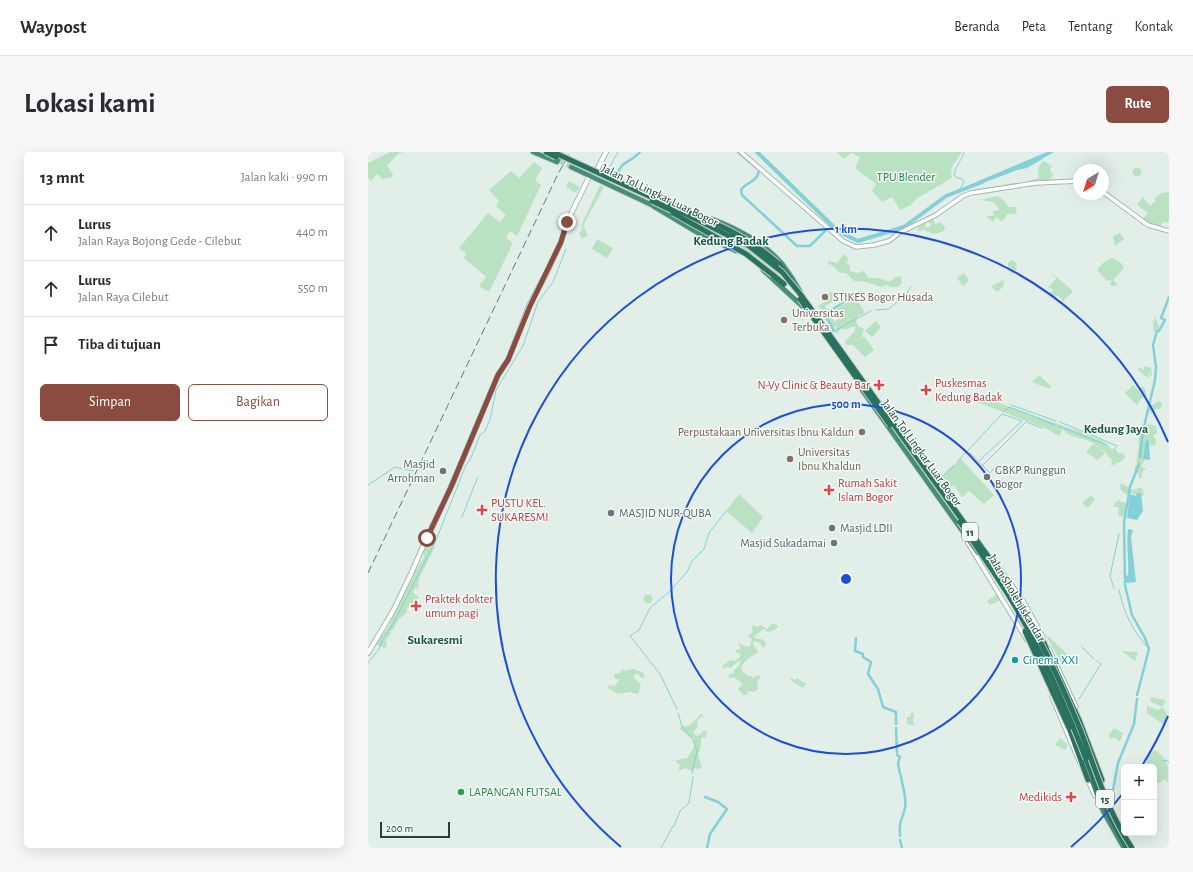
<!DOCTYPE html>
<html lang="id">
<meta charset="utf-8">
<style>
:root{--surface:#fff;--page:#f7f7f7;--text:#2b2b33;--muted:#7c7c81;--line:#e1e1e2;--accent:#8a4b40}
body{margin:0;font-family:"Alegreya Sans",sans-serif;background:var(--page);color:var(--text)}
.controls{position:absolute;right:12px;bottom:12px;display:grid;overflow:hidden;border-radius:6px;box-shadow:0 4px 16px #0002}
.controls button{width:36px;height:36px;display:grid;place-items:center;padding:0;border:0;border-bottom:1px solid var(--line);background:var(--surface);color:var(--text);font:20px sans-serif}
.compass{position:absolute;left:705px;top:12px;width:36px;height:36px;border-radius:50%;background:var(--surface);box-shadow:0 4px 16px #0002;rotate:218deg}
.scale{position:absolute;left:12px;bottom:10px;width:70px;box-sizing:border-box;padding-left:4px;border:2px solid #204237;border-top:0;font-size:11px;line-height:14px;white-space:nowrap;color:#204237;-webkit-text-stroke:3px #f3faf6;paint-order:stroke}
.stop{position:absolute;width:12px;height:12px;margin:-9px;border:3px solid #8a4b40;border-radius:50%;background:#fff}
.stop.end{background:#8a4b40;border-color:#fff;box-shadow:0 1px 4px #0008}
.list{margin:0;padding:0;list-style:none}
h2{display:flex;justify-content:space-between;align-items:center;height:52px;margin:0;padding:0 16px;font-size:17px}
h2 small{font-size:13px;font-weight:400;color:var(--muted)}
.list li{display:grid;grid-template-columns:26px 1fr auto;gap:12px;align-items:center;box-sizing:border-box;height:56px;padding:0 16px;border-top:1px solid var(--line)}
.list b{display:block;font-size:15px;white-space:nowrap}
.list p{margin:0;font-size:13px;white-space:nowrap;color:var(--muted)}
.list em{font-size:13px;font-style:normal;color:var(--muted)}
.actions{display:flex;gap:8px;padding:12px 16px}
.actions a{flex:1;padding:9px 0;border:1px solid var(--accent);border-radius:6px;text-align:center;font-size:14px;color:var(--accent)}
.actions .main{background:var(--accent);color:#fff}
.icon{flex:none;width:22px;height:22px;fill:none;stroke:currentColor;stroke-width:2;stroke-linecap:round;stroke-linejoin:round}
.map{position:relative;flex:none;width:801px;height:696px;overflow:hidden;border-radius:6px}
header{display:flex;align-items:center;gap:24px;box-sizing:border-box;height:56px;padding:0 20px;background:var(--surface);border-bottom:1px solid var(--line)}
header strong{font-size:19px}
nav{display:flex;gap:22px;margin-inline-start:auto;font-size:14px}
.intro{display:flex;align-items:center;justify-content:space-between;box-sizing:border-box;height:96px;padding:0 24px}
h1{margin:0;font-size:28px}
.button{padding:10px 18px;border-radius:6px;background:var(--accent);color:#fff;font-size:14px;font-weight:700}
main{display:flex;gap:24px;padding:0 24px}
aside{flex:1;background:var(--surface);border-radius:6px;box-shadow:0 4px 16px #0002}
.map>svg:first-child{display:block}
.green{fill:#b9e2c2}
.water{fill:#84d0d9}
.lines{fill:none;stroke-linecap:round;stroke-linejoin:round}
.stream{stroke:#84d0d9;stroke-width:1}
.canal{stroke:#84d0d9;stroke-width:2.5}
.river{stroke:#84d0d9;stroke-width:4}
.trunk-tunnel{stroke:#bbccc5;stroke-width:4.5;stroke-dasharray:4.5 2;stroke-linecap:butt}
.tertiary-casing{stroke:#a4b7af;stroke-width:5.5}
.secondary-casing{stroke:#9fbbb0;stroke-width:6}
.trunk-casing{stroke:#c1cac7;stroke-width:6}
.motorway-casing{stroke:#c1cac7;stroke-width:7}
.tertiary{stroke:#fff;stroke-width:3.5}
.secondary{stroke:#fff;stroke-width:4}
.trunk{stroke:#448e7a;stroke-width:4.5}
.motorway{stroke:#28725f;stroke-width:5}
.rail{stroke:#5a7d72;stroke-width:1;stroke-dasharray:8 4;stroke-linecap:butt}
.motorway-bridge-casing{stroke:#c1cac7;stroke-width:7;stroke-linecap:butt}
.motorway-bridge{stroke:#28725f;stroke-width:5}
.route{stroke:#8a4b40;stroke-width:5}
.ring{fill:none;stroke:#1d4ed8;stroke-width:2}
.education-dot{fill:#8d6e63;stroke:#f3faf6;stroke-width:1.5}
.health-dot{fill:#e0444e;stroke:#f3faf6;stroke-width:1.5}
.worship-dot{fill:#6b7280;stroke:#f3faf6;stroke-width:1.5}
.culture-dot{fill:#0f9aa8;stroke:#f3faf6;stroke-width:1.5}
.leisure-dot{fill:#2e9e5b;stroke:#f3faf6;stroke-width:1.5}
.labels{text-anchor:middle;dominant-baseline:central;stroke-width:3;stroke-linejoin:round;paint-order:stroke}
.shield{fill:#f3faf6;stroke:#5f7970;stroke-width:1}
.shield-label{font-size:11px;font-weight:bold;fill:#204237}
.park-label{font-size:12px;fill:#257e44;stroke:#f3faf6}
.street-label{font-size:12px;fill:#204237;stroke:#f3faf6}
.education-label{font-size:12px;fill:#785e54;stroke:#f3faf6;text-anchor:start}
.health-label{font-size:12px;fill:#be3a42;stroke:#f3faf6;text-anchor:start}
.worship-label{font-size:12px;fill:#5b616d;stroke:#f3faf6;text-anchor:start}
.culture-label{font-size:12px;fill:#0d838f;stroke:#f3faf6;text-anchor:start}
.leisure-label{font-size:12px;fill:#27864d;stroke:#f3faf6;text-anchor:start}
.neighbourhood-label{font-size:13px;font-weight:bold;fill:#195645;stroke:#f3faf6}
.centre{fill:#1d4ed8;stroke:#f3faf6;stroke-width:2}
.ring-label{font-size:12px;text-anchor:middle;font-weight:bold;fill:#1d4ed8;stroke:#f3faf6;stroke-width:3;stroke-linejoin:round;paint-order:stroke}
</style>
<header>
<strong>Waypost</strong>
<nav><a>Beranda</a><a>Peta</a><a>Tentang</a><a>Kontak</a></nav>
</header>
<div class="intro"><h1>Lokasi kami</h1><a class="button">Rute</a></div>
<main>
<aside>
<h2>13 mnt<small>Jalan kaki · 990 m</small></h2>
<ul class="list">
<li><svg class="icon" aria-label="ahead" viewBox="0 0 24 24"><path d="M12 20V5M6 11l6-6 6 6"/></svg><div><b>Lurus</b><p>Jalan Raya Bojong Gede - Cilebut</p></div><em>440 m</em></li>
<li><svg class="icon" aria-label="ahead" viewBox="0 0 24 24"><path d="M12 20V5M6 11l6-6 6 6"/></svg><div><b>Lurus</b><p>Jalan Raya Cilebut</p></div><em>550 m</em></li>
<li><svg class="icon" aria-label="arrive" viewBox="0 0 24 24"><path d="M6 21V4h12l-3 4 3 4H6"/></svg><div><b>Tiba di tujuan</b></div></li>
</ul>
<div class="actions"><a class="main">Simpan</a><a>Bagikan</a></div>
</aside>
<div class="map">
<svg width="801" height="696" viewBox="0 0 801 696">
<rect width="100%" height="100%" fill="#e2eee8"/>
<path class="green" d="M22,0h13l-5,2 -11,12 6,9v2l-10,2 -6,-5 -6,7 -3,-4v-14z
M469,0h125l-11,16 1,10 -36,21 -5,6 -11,5 -8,-13 -10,5 -10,-11 4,-7 -21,-16 5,-11 -9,-4 -7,6z
M675,9l9,5 -2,4 3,5 -4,6 -23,3v-2l13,-4 -1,-9z
M166,10l8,6 -7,12 6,5 -24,51 -7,-5 -4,7 7,5 -24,49 -10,-6 7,-9 -22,-19 2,-4 -7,-6 29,-35 12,9 6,-7 -10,-9 3,-5 -10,-11 22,-19 8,7z
M764.5 20a4.5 4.5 0 1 1 9 0a4.5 4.5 0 1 1-9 0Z
M201,29l11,6 -4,5 -5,-1v-2l-5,-2z
M232,33l4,2 -21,39 5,9 -6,4 -3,-6 4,-4 -2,-3z
M801,40v28l-2,3 -5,-1 -2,6 -19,-8 7,-7 -11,-8 6,-8 7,9 6,-5 -2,-2 7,-6z
M629,44l8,5 3,6h7l2,4 -2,3h-8l-3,6 -3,1 -5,-4 -3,5 -7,-6h8l-1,-5h5l1,-2 -5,-7 -14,-2z
M561,67h4l2,5 6,-2 4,6 -1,3 -10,3 -10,-4 -6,1v-3l6,-4 2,1 -1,3 5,-1 1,-3 -4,-3z
M332,69l38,18 46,36 -5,4 -19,-16 -63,-36z
M752,81l4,6 -9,7 -2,-10z
M229,87l16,9 -6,10 -15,-9z
M476,102l5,5 -3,4 4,2v6l7,2 7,-2 4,7h11l10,4 7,-5 5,-1 1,7 -4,4h-6l-6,-2 -4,2 -15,-5 -13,-1 -8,-8h-6l-8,-8 -4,-1 1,-3 8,2z
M744,106l9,5 3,5 -11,12 5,5 -6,1 -2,-2 2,-3 -3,-1 -2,1 -10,-11 6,-7z
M643,108l4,1 2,9 -5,4 -4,-4v-7z
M596,121l5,7 -6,6 -6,-8z
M685,122l20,17 -12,13 1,-5 -4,-3 -7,2 -3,-3 5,-5 -3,-2 -3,1 9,-10 -2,-4 -4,2z
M636,128l-1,7 -6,5 -6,-6z
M463,140l5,5h-3l-1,5 -7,4 4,6 -2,4 7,3v3l5,-3 -5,-9 22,-12 9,15 -7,3 -2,6 2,4 6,3 -3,9 3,-2 10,14 -9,7 -12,-12h-6l-2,-2 1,-3 9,-9v-5l-9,3h-5l-4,5 -2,-3 1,-4 -7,-1 -8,-13v-4l-3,-3 9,-6 2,-3h-4z
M787,165l6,14 -3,-2 -4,4 -1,-9z
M508,169l5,6 -9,10 -7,-6z
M777,214l6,2 1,8h-2v-5l-2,7 -10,-8 1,-3 4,3z
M671,223l12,11 -2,3 -17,-7z
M765,233l6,6 2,-4h3l3,9 -6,3 -4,6 -12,-12z
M606,242l112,40 20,9 6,7 3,-3 3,1h-3l3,5h5l2,4 -3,4 -11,5 1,-7 -5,-3c0,-6 -4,-4 -8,-8 -11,-13 -28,-7 -36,-19l-4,7 -14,-8 -76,-29z
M792,249l2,3 -1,5h-5l-5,5 -2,-3v-5z
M778,272v5l2,-5 8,2 1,7 -4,3 3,3 -1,8 -2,-2 -2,1 -2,-5h-2l-2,18 -4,7 5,3 -3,2 -2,8 -3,-2 1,-4 -3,1 -2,-6 3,-4c-2,-8 4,-15 1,-24z
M725,292l12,9 -7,7 -12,-8z
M593,307l33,36 -10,9 -15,-13 -7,6 -8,-12 -4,3 -6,-7 -4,2 -3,-3z
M753,331l12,7 9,-3 2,8 -3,2 -9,-4 -6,1 -6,-5z
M371,342l24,23 -11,16 -26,-22z
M723,343l4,4 -7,9 -6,-5z
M750,348l10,4 1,4 -3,3 1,3 -5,3 -4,-2 1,-7 -6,-2z
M60,390l6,2 1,3 -16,31 -1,11 -3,-1 -2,4 6,6 -8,10 -4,-1v5l-9,8 -5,10 -3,1 1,2 -5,7 1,6 -2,2 -8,-3 1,-4 10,-13 19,-44 2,1 5,-9 -1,-2 11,-16v-8z
M630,441l5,6 -13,6 -3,-4z
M275.5 447a4.5 4.5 0 1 1 9 0a4.5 4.5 0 1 1-9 0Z
M405,471l5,3 -2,3 -8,3 -4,-3 -10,7 2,3h5l6,4 -4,5 -3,-5 -6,-2 -1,3 5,8c-6,5 -16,8 -17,18l7,6h3l2,2 5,-3 3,1 -4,7 1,6 -4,3 -5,-1 -3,4h-3l-5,-6 5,-5 -9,-7 -4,1 -1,-2v-2h4l1,-4 5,-4 2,-4 -3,-1 -7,7 -5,-1 -3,2 -1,-3 9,-6 4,1 5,-4v-3l-5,-2 1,-2 5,-1 -3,-6 9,4 3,-1 2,-7 -4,-3 5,-5 -2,-6 6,2 4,-2 6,4z
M680,484l19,18 -6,9 -14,-26z
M755,499l15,1 -3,9 -12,-9z
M254,517l3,2 8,-2 11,4v6l-7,-5 -3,1v3l7,6 -3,10 -8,-2 -12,2 -10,-6 1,-3 6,1 4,-6 -5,-2v-3l3,-2 2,1z
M423,526l4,2 1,-2 10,6 -3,4 -13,-8z
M782,545l16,3 -4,7c7,8 7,10 2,18l-17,-12v-7l11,4 4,-3 -11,-5z
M334,561l1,5 -2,-1 -4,4 1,6 -5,5 3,4 5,-2 3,-4 3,2 -1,5 -5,1c1,16 -7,11 1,29l-3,2 -5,-1 -1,3 -8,-3 -7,3 2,-6 -4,-3v-2l11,-2 7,-11v-9h-3l-11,-9v-2l10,-2z
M543,561h3l-1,10 2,3 -8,-2v-7h3z
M746,576l9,5 -3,9 -6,-5 -2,2 -4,-3z
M692,586l8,7 -3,5 -10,-5z
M787,598c13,9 14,15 13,32l-5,-3 -3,4h-4l-2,-4v-12h-9l3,-11z"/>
<path class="water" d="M679,0h7l-27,16 -10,2 -39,15 -2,-3z
M778,288l3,1 1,19 -7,-1z
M769,341h4l2,18 -6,9 -10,-2 3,-24 6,2z
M760,377l5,1 -2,7 5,45 -10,1v-7l2,-1c1,-16 -2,-30 0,-46z"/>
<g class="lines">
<path class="stream" d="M239,20l11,-20
M590,40l6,-10 -3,-4h-4l-3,-3c1,-8 8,-15 10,-23
M508,158l13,-1 18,-16 4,-6
M464,180l39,-21
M643,253l45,16
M635,260l6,-5 19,7
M663,263l4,2
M669,266l18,7
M692,270l57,24
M690,274l49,19
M601,300l21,21 4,-5
M589,310l45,-48 20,7 -44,41
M614,314l44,-44 16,6
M569,330l17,-17
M0,333l27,-18 18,4
M94,365c6,-14 10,-27 16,-40
M746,436l-4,-12 9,-42
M751,438c5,24 14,41 30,59
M714,495l12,12
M0,511l11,-14 4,-11 10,-14 43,-84 30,-75 4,-5 10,-25 5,-4 5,-11 6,-30 27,-44 15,-44 15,-20 13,-33
M711,547l22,-35 -4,-3
M309,557l-17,-35 -30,-38 9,-6 11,-22 20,-17 17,-19 5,-11 12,-12 5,-16 17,-22
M310,561l4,13 11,14 4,11 -5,22
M795,609l4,-1 2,3
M756,672l-2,1 2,3
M759,681l1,1
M293,696l12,-22h1l6,-15 9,-8 4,-26"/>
<path class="canal" d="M370,0l21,18c-1,12 -13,12 -18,20l1,5 55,51h13l16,-16
M249,23c5,-16 14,-12 23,-23
M466,179l-9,-17 35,-22
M772,305l3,-26 12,-51 1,-13 -3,-22 4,-14h2l6,-11 -4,-2 8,-21
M757,431l-1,-60 6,-36 9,-23
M757,433l7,30 13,23 4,11 -12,46
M488,486l-1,13 8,3v3l8,5 -3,12 10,15 5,18 13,5v12
M528,576l1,25
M529,603l3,2 -2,6 2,11
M337,645l13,5 9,7 -17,25 -3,14
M740,645l5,-7 5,-27 16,-39 3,-25
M532,684c-1,-17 2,-15 5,-28 2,-11 -3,-22 -4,-32
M532,688l2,8"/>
<path class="river" d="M389,0l82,80 19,9 46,-14 42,-31 36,-14"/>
<path class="trunk-tunnel" d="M187,7l16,8"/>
<defs>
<path id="tertiary" d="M373,0l102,89 13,6 18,-2 15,-4 10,-8 37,-18 27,-19 8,-3 64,-10 44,-2
M735,40l45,33 21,6
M600,391l59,97
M624,406l33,46 18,33
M681,497l27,58
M684,545l28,66
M719,626l8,18"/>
<path id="secondary" d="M229,18l9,-18
M0,501l25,-42 17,-35 15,-34 26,-55 47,-112 10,-15 21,-54 17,-32 15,-32 6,-20 22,-45"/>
<path id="trunk" d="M165,0l24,10 4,-7 -2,-3
M203,15l85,40
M301,51l25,10
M285,54l45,27 38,18
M344,67c25,9 54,25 71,46 6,8 12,17 17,26
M395,118l39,36
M494,238l116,163
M724,629l11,30 21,37"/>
<path id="motorway" d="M410,111l13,17
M405,123l11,9
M643,437l32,52 36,79 23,60
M701,576l19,52
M718,607l15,40 26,49"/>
</defs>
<use href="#tertiary" class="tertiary-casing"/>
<use href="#secondary" class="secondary-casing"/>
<use href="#trunk" class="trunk-casing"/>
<use href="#motorway" class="motorway-casing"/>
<use href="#tertiary" class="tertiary"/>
<use href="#secondary" class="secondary"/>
<use href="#trunk" class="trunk"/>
<use href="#motorway" class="motorway"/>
<path class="rail" d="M0,421l190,-399 12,-22"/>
<defs>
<path id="motorway-bridge" d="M178,0l10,5
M185,0l111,51 85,43 33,26 19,23 194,271c14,22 28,44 41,67 16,31 31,64 44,96 16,41 27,82 52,119
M284,49l25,12
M305,61l73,41 27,21
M323,61c33,13 60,27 87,50
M432,147l90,126
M592,370c17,26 36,52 52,79 30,50 53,104 74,158
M657,479l44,97"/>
</defs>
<use href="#motorway-bridge" class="motorway-bridge-casing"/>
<use href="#motorway-bridge" class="motorway-bridge"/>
</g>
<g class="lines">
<path class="route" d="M59,386l24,-51 47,-112 10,-15 22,-54 31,-64 6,-20"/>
</g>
<g class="ring">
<circle cx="478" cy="427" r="175"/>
<path d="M800 564A350 350 0 0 1 775 612M756 640A350 350 0 0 1 703 695M253 695A350 350 0 1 1 800 290"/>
</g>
<g class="education-dot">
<circle cx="457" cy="145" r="4"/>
<circle cx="416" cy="168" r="4"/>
<circle cx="494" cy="280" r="4"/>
<circle cx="422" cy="307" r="4"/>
</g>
<g class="health-dot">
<path d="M509 227h4v4h4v4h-4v4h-4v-4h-4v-4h4z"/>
<path d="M556 232h4v4h4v4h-4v4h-4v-4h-4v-4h4z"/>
<path d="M459 332h4v4h4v4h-4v4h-4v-4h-4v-4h4z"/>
<path d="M112 352h4v4h4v4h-4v4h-4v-4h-4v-4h4z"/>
<path d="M46 448h4v4h4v4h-4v4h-4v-4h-4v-4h4z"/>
<path d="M701 639h4v4h4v4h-4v4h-4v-4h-4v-4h4z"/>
</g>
<g class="worship-dot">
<circle cx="75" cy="319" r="4"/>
<circle cx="619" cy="325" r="4"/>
<circle cx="243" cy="361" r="4"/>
<circle cx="464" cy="376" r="4"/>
<circle cx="466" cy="391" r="4"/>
</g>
<circle class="culture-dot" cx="647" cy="508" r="4"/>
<circle class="leisure-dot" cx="93" cy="640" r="4"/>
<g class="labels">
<g class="shield">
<rect x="594" y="371" width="16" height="18" rx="3"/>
<rect x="728" y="638" width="18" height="18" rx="3"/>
</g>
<g class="shield-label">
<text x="602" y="380">11</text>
<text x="737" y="647">15</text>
</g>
<g class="park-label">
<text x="538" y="25">TPU Blender</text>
</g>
<g class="street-label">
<text transform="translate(292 43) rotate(26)">Jalan Tol Lingkar Luar Bogor</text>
<text transform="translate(554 301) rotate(54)">Jalan Tol Lingkar Luar Bogor</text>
<text transform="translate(649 446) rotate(59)">Jalan Sholeh Iskandar</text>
</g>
<g class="education-label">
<text x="465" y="145">STIKES Bogor Husada</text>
<text x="424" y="161">Universitas<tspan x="424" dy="14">Terbuka</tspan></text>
<text x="486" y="280" text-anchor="end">Perpustakaan Universitas Ibnu Kaldun</text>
<text x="430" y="300">Universitas<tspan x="430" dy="14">Ibnu Khaldun</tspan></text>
</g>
<g class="health-label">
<text x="567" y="231">Puskesmas<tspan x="567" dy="14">Kedung Badak</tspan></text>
<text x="502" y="233" text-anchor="end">N-Vy Clinic &amp; Beauty Bar</text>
<text x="470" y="331">Rumah Sakit<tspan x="470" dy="14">Islam Bogor</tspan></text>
<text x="123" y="351">PUSTU KEL.<tspan x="123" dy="14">SUKARESMI</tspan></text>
<text x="57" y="447">Praktek dokter<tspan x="57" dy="14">umum pagi</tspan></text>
<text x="694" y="645" text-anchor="end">Medikids</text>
</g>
<g class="worship-label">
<text x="67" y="312" text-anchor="end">Masjid<tspan x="67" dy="14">Arrohman</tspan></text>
<text x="627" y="318">GBKP Runggun<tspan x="627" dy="14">Bogor</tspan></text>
<text x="251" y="361">MASJID NUR-QUBA</text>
<text x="472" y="376">Masjid LDII</text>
<text x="458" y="391" text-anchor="end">Masjid Sukadamai</text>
</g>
<g class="culture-label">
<text x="655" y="508">Cinema XXI</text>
</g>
<g class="leisure-label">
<text x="101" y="640">LAPANGAN FUTSAL</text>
</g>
<g class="neighbourhood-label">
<text x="363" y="89">Kedung Badak</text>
<text x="748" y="277">Kedung Jaya</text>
<text x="67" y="488">Sukaresmi</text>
</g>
</g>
<circle cx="478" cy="427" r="6" class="centre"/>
<g class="ring-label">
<text x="478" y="81">1 km</text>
<text x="478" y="256">500 m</text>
</g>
</svg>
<div class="controls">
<button>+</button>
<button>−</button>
</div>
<svg class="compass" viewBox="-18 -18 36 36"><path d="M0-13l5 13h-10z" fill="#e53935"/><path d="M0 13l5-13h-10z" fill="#7c7c81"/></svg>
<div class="scale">200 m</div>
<div class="stop" style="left:59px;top:386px"></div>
<div class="stop end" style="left:199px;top:70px"></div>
</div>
</main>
